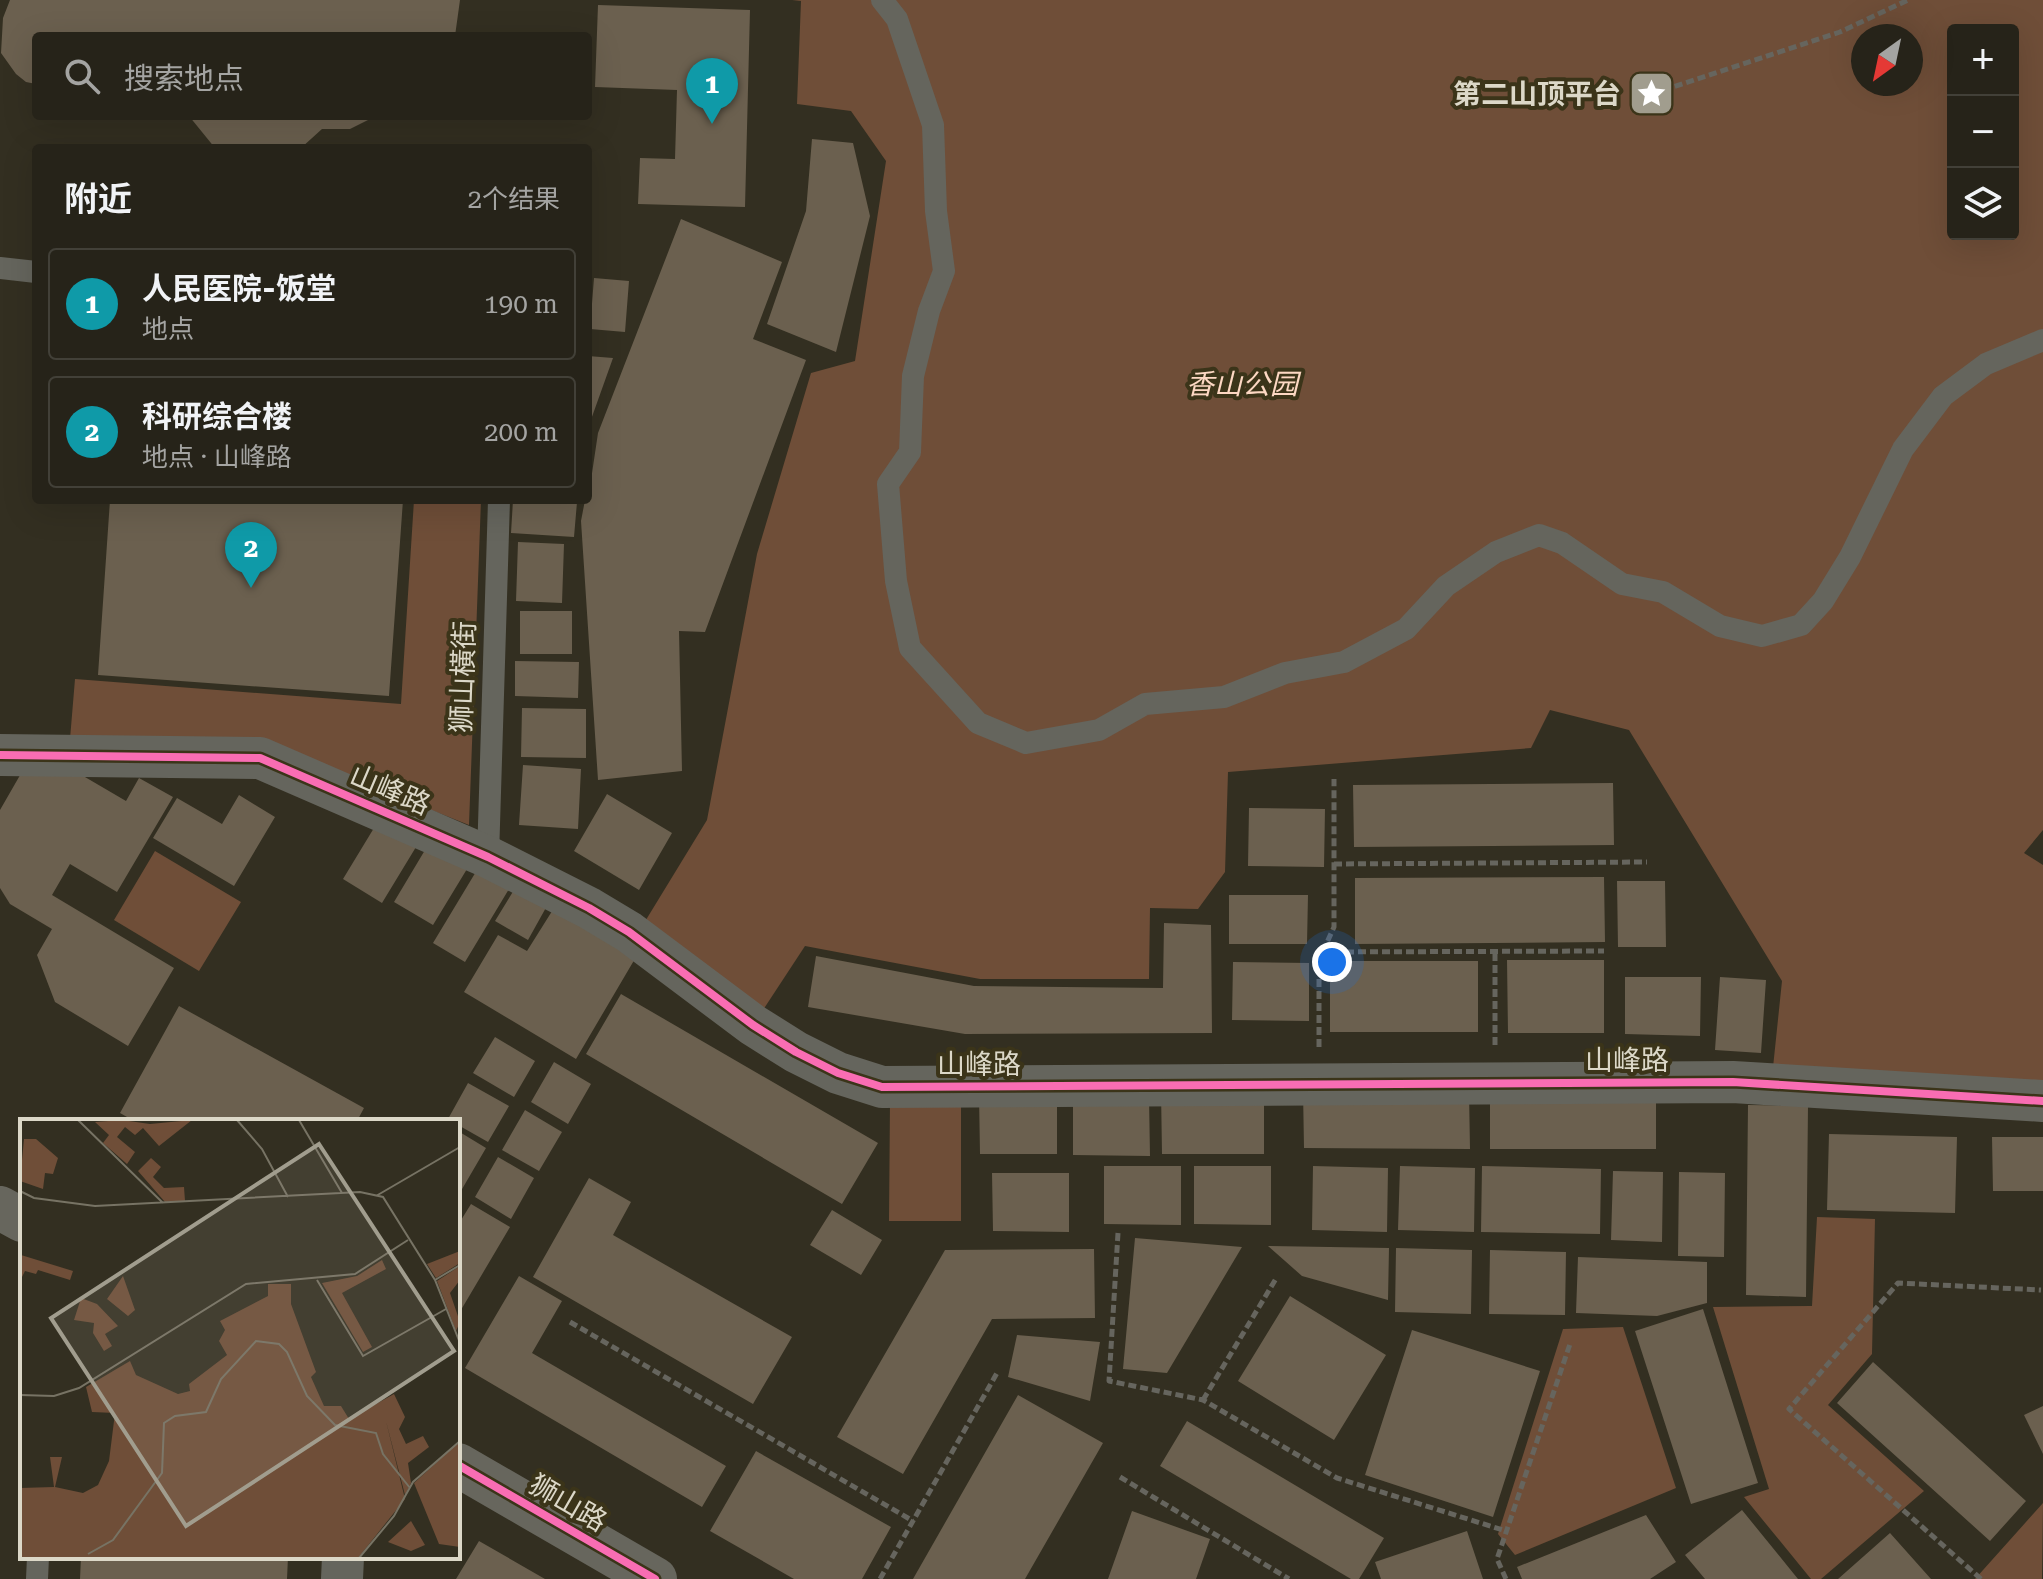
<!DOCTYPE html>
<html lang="zh">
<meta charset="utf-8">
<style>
:root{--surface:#262319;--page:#2e2b22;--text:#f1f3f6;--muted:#a4a4a2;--line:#424038;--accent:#b45309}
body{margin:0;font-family:"Roboto Serif","Noto Sans SC",serif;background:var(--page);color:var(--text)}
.controls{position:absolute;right:24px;top:24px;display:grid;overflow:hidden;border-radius:8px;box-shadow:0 8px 32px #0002}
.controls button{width:72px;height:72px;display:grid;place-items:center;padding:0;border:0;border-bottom:2px solid var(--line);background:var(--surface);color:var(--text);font:40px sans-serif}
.compass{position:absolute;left:1851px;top:24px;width:72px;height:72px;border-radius:50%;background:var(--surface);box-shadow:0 8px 32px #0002;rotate:213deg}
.you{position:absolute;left:1332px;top:962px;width:28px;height:28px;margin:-20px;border:6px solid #fff;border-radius:50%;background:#1a73e8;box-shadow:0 0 0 12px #1a73e833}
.badge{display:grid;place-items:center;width:52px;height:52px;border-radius:50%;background:var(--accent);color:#fff;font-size:26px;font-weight:700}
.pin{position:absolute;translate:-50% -66px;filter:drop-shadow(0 2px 4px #0008)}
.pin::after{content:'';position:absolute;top:42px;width:28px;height:24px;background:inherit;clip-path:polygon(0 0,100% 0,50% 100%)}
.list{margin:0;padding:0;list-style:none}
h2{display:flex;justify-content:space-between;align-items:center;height:104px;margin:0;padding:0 32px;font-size:34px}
h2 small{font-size:26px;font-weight:400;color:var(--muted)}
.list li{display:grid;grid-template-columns:52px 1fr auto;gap:24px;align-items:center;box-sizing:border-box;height:112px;margin:0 16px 16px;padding:0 16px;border:2px solid var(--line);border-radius:8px}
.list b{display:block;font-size:30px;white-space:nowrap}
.list p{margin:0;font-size:26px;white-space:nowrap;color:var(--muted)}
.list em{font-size:26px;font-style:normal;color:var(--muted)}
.icon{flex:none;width:44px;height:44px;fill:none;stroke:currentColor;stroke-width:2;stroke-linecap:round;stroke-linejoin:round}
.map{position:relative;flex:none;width:2043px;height:1579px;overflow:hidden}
.search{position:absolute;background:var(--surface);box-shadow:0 8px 32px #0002;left:32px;top:32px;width:560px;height:88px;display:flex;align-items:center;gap:20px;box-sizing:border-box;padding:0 28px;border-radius:8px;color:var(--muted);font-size:30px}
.panel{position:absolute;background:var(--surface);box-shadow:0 8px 32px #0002;left:32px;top:144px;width:560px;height:360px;border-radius:8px}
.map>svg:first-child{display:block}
.green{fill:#6f4e38;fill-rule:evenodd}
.building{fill:#6b604f}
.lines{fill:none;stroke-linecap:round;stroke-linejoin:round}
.path{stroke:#66655e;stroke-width:5;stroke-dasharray:8 4;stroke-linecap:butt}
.lane{stroke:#65655d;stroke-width:22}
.street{stroke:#65655d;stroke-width:42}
.secondary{stroke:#67665d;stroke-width:44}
.cycleway-casing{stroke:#3b3419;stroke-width:13}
.cycleway{stroke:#f96db3;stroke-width:8}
.labels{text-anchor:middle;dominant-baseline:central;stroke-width:8;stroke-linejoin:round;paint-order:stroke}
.poi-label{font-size:28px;font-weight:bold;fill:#dcd8c8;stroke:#3b3419;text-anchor:end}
.park-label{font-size:28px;font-style:italic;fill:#fdd8c3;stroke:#3b3419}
.street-label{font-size:28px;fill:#dcd8c8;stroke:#3b3419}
.inset-road{fill:none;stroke:#777364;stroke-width:2}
.view{fill:#a19d8e;fill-opacity:0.15;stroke:#a19d8e;stroke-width:4}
.inset-edge{fill:none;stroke:#dcd8c8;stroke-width:4}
</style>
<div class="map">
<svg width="2043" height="1579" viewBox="0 0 2043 1579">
<rect width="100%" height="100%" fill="#332f21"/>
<path class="green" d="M792,0h1251v830l-19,23 19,12v224l-271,-12 10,-96 -153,-251 -79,-20 -19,38 -303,24 -3,100 -27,37 -48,-1 -1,71h-169l-175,-33 -42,64 -122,-82 66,-108 50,-266 54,-181 44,-12 31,-200 -35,-50 -54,-7 4,-103zM1953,30h60v204h-60zM1863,36h48v48h-48z
M414,500h67l-12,325 -209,-83 -190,-3 5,-60 326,25z
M155,851l86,51 -42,69 -85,-51z
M890,1101h71v120h-72z
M1817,1217l58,2 -3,135 -44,51 96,86 -103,88h-10l-67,-82 25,-8 -56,-182 99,-1z
M1623,1327l53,161 -161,67 -17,-21 65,-205z
M2043,1503l-1,76h-67z"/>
<path class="building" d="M10,0h450l-5,36 -58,-4v4h-361v48l-10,-2 -10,-8 -15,-21 2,-35z
M598,5l152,5 -5,197 -107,-3 2,-46 35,1 2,-69 -82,-3z
M189,116h187l-26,13h-28l-21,19h-86z
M812,139l41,4 17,73 -34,136 -69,-28 39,-113z
M681,219l101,43 -29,77 53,21 -101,272 -26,-1 3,140 -84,9 -17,-259 4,-21h3l10,-67z
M594,278l35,3 -4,51 -35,-3z
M588,356l25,2 -25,70z
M110,500h293l-14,196 -291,-21z
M513,500l64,2 -3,35 -63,-4z
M518,542l46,2 -2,59 -46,-2z
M520,611h52v43h-52z
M515,661l64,1 -1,36 -63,-2z
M522,708l64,1v49l-65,-1z
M523,765l58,4 -3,60 -59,-4z
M23,770h50l53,31 13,-23 34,19 -56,95 -47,-28 -18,31 122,73 -46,78 -73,-44 -18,-47 15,-26 -42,-25 -10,-16v-78z
M1613,783l1,62 -260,2 -1,-62z
M607,794l65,39 -33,57 -65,-39z
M239,795l36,22 -41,69 -81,-48 24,-40 45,26z
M1249,808l76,1 -1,58 -76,-1z
M377,823l39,24 -34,56 -39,-24z
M428,845l39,24 -34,56 -39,-23z
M477,870l32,19 -44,73 -32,-19z
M1604,877l1,65 -250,2v-66z
M1617,881h48l1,66h-48z
M517,885l31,19 -20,36 -33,-19z
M1229,895h79l-1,49h-78z
M554,908l82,49 -60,102 -112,-67 34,-57 29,16z
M1164,923l47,2 1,108 -247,1 -157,-27 8,-51 158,30 189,2z
M1507,960h97v73h-96z
M1330,961h148v71h-148z
M1233,962l76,1v58l-77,-1z
M1625,977h76l-1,59 -75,-2z
M1720,977l46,3 -5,73 -46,-3z
M621,994l257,149 -36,61 -256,-150z
M179,1006l185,102 -7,13h-223l-14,-8z
M495,1037l40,24 -21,36 -41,-24z
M554,1062l37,22 -23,40 -37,-22z
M468,1083l41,23 -21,36 -30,-17v-4l-10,-2z
M1303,1090l166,2 1,57 -166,-1z
M1161,1091h103v63h-102z
M1490,1091l166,1v57h-166z
M979,1095h78v59h-77z
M1073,1097h76l1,59 -77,-1z
M1748,1105l60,1 -2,191 -60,-2z
M525,1110l37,22 -23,39 -37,-21z
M458,1131l28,17 -28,48z
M1829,1134l128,3 -2,76 -128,-3z
M1992,1137h51v54h-50z
M498,1157l36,21 -23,41 -36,-22z
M1104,1166h77v59l-77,-1z
M1194,1166h77v59l-77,-1z
M1313,1166l75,2 -1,64 -75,-2z
M1400,1166l75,2 -1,64 -76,-2z
M1482,1166l119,3 -1,65 -119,-2z
M1613,1171l50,1 -1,70 -51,-2z
M1679,1172l46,1 -1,84 -46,-1z
M992,1173h77v59l-76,-1z
M589,1178l42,24 -18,33 179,102 -39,67 -220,-127z
M471,1204l39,23 -52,88v-90z
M832,1210l50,30 -21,35 -51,-30z
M1135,1238l107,9 -75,126 -44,-4z
M1268,1246l121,2 -1,52 -86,-24z
M1396,1248l76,2 -1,64 -76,-2z
M1094,1249l1,69 -103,1 -89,155 -66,-37 108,-187z
M1490,1250l76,2 -1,63 -76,-1z
M1578,1257l129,5v41l-50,13 -81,-3z
M519,1276l43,25 -30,52 194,113 -24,41 -237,-139z
M1290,1296l96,59 -52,85 -96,-59z
M1703,1309l55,174 -67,21 -56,-173z
M1412,1330l128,41 -47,146 -128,-42z
M1017,1335l83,7 -10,59 -82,-24z
M1873,1362l153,139 -36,40 -153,-138z
M1018,1395l85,48 -78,136h-112z
M2043,1406v48l-19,-39z
M1187,1421l197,117 -25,41h-8l-191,-113z
M756,1451l135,76 -29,52h-68l-84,-48z
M1742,1510l56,69h-93l-20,-24z
M1132,1511l78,28 -14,40h-88z
M1646,1515l30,47 -26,17h-128l-5,-12z
M1467,1531l16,48h-102l-6,-17z
M1890,1533l41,46h-93z
M479,1541l66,38h-89z
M81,1557h207l-1,22h-207z"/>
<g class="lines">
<path class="path" d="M1652,94l188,-62 68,-32
M1334,864l313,-2
M1322,952l282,-1
M1495,953v93
M1319,1047v-87l15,-33v-148
M1118,1233l-9,148 94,19 134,78 169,53
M570,1322l343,199
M1203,1400l74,-123
M1120,1477l169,102
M880,1579l117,-206
M1506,1579l-9,-20 73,-215
M1981,1579l-192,-170 109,-126 143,7"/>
<path class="lane" d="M882,0l15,19 36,106 3,86 8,60 -15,40 -16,65 -3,76 -22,32 8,97 14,67 68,75 48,20 73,-13 46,-26 79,-7 61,-24 59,-11 62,-33 40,-43 50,-34 43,-17 23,8 60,41 41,8 57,34 42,10 39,-11 22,-24 27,-44 53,-108 40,-53 43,-32 57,-24
M0,268l36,4
M488,857l11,-357
M37,1579l1,-22"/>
<path class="street" d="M0,755l260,3 228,99 101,51 40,24 124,93 43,27 42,21 44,14 851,-5 310,19
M342,1579l1,-22"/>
<path class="secondary" d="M0,1208l22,12
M458,1465l197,114"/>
<defs>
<path id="cycleway" d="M0,755l260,3 228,99 101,51 40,24 124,93 43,27 42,21 44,14 851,-5 310,19
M458,1465l197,114"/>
</defs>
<use href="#cycleway" class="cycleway-casing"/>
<use href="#cycleway" class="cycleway"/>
</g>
<defs>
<symbol id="sight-square" viewBox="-11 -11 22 22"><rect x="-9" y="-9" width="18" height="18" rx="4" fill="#a19d8e" stroke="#3b3419"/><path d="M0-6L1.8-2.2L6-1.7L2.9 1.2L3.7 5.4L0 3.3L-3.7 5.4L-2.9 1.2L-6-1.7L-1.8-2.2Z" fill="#fff"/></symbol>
</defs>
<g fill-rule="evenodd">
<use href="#sight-square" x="1626" y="68" width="51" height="51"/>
</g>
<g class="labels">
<g class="poi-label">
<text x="1621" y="94">第二山顶平台</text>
</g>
<g class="park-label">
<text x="1242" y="384">香山公园</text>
</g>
<g class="street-label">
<text transform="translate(463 677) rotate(-88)">狮山橫街</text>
<text transform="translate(390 790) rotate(23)">山峰路</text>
<text x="1627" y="1060">山峰路</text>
<text x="979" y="1064">山峰路</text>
<text transform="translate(568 1503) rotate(30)">狮山路</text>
</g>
</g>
<g transform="translate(20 1119)">
<rect width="440" height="440" fill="#332f21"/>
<path d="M102,1l28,4 42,-4 -33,26 -16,-18 -8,7 -10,-8 -8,10 18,15 -8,12 -24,-21 6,-8 -14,-13zM4,20h12l22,19 -5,16 -8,-1 -2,16 -23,-8zM131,39l10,9 -8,10 11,11 20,-1 1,14 -20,1 -27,-31zM440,132v12l-24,15 -9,-14zM1,136l52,16 -3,9 -32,-10 -2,4 -11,-3 -5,10zM362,141l4,9 -44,24 30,54 -9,5 -41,-69 35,-7zM440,147v14l-10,13 10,29 -4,9 -19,-50zM103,157l12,34 -7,6 -21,-17zM248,165h23v20l25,68 -5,5 13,29h17l8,13 45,-25 11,23 -6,12 7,15 17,-8 6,11 -21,16 3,20 -6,12 -19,-74 19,78 -47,59h-338v-70l34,-1 -4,-30h12l-7,30 28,6 15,-8 11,-24 6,-48 -23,-1 -6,-25 44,-26 6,14 42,19 12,-3 -1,-7 38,-29 -8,-14 6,-11 -5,-9 48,-25zM61,179l16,6 21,22 -13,8 7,12 -8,5 -11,-18 1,-10 -20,-3zM440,322v106l-21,-3 -25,-61zM391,402l14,24 -14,6 -23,-9z" fill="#6f4e38"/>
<path class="inset-road" d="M58,1l85,83M217,1l25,29 26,48M279,1l43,73M0,72l14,7 61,8 265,-14 23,5 52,83 25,63M356,77l84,-49M297,161l46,76 83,-47M415,161l25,-15M0,276l34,1 25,-8 167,-104 109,-10 53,-34M68,435l25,-14 49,-67 2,-50 11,-7 31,-4 15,-33 35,-38 23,3 8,8 20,44 28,29 41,8 7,21 27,34M339,439l35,-42 19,-34 47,-41"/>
<path class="view" d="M299,25l135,207 -268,175 -135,-208z"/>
<rect width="440" height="440" class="inset-edge"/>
</g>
</svg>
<div class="controls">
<button>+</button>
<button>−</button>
<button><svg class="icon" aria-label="layers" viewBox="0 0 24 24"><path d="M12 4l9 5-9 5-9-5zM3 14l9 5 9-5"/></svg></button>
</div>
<svg class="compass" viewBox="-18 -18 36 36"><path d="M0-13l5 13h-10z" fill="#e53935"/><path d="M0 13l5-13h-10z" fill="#a4a4a2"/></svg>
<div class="you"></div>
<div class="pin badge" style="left:712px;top:124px;background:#0f9aa8">1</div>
<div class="pin badge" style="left:251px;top:588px;background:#0f9aa8">2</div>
<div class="search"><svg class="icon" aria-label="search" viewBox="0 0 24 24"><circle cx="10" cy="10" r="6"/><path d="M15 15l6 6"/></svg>搜索地点</div>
<section class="panel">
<h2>附近<small>2个结果</small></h2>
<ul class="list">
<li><span class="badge" style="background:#0f9aa8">1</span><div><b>人民医院-饭堂</b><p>地点</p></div><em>190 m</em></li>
<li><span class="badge" style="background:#0f9aa8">2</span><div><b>科研综合楼</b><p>地点 · 山峰路</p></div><em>200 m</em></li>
</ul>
</section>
</div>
